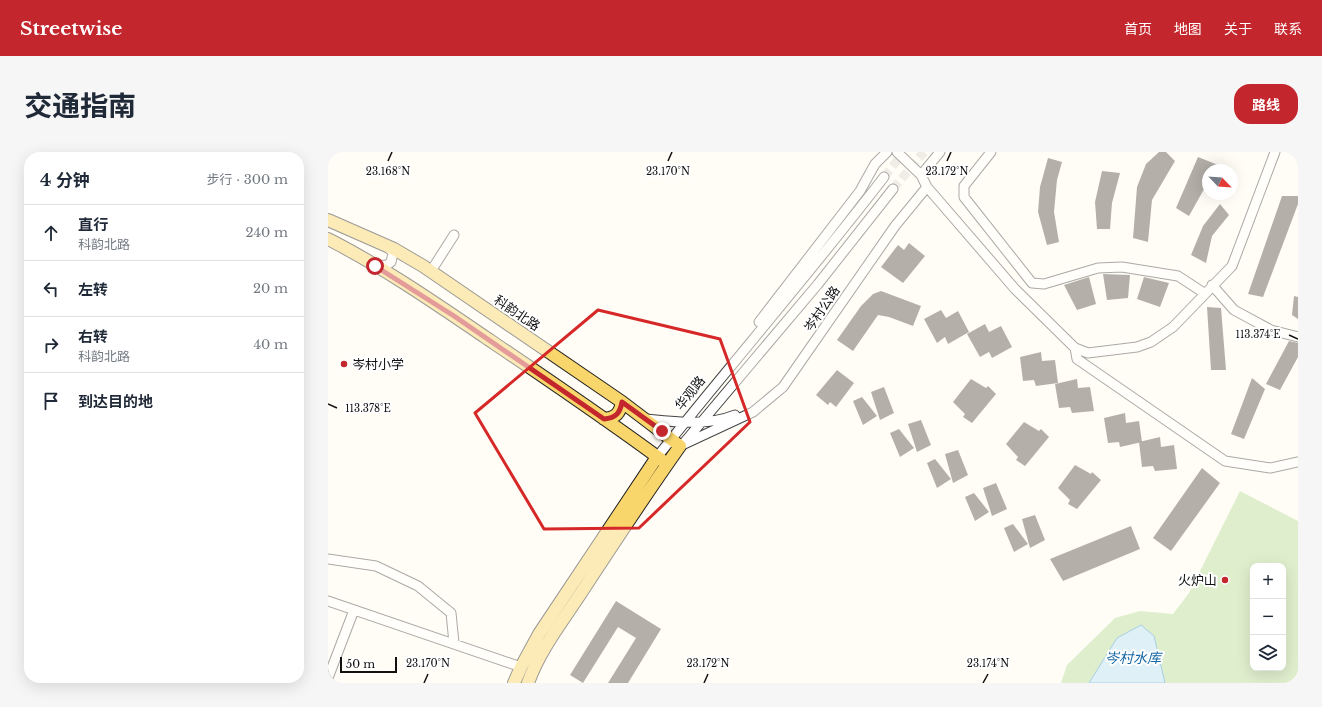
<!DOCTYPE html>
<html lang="zh">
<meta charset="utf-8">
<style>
:root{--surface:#fff;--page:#f6f6f7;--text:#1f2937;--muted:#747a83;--line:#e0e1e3;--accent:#c4262e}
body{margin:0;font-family:"Libre Baskerville","Noto Sans SC",serif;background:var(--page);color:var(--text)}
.controls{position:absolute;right:12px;bottom:12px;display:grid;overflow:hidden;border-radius:8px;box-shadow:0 4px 16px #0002}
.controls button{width:36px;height:36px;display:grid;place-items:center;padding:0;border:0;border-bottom:1px solid var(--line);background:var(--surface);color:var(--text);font:20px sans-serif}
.compass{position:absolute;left:874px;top:12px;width:36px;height:36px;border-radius:50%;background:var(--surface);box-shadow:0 4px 16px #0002;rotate:115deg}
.scale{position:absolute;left:12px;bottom:10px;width:57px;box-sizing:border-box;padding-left:4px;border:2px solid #111;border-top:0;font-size:11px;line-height:14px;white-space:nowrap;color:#111;-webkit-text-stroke:3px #fff;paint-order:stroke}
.stop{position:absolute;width:12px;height:12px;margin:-9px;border:3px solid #c4262e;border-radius:50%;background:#fff}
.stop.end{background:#c4262e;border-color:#fff;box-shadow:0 1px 4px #0008}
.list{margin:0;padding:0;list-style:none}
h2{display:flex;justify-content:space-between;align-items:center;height:52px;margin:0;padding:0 16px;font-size:17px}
h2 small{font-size:13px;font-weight:400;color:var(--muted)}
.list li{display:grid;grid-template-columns:26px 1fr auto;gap:12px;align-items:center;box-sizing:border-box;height:56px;padding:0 16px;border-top:1px solid var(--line)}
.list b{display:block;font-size:15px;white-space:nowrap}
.list p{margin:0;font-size:13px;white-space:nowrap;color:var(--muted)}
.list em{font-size:13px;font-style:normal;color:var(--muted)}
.icon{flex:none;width:22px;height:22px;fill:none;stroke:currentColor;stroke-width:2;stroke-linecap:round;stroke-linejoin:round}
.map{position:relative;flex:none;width:970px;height:531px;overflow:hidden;border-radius:16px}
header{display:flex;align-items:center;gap:24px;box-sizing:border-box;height:56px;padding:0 20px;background:var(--accent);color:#fff}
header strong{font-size:19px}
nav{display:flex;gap:22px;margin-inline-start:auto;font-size:14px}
.intro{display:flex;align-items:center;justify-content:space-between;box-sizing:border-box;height:96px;padding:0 24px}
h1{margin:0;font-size:28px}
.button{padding:10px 18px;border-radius:16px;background:var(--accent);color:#fff;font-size:14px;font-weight:700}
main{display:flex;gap:24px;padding:0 24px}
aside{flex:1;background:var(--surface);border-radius:16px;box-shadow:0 4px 16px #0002}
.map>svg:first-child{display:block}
.forest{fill:#b9dc9c;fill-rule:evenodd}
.water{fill:#b9e0f7;stroke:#3f96cf}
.building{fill:#5a524d}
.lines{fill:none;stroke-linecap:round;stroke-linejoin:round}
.minor-tunnel{stroke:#dbdad3;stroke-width:9;stroke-dasharray:9 4.5;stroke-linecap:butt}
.minor-casing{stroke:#444;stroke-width:11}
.major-casing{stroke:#222;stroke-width:14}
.minor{stroke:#fff;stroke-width:9}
.major{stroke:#f9d66b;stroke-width:12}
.route{stroke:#c4262e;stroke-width:5}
.marked{fill:none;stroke:#d62828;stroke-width:3;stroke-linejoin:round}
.ticks{fill:none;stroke:#111;stroke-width:1.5}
.poi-dot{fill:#c4262e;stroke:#fff;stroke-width:1.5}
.labels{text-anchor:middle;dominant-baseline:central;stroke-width:4;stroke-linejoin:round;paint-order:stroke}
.street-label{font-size:13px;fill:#111;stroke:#fff}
.poi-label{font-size:13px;fill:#111;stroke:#fff;text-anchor:start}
.water-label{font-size:14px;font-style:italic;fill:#1768a6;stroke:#fff}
.ticks-label{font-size:10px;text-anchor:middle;fill:#111;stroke:#fff;stroke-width:4;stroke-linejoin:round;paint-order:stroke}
</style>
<header>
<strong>Streetwise</strong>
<nav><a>首页</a><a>地图</a><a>关于</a><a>联系</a></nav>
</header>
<div class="intro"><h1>交通指南</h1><a class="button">路线</a></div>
<main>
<aside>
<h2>4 分钟<small>步行 · 300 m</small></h2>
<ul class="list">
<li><svg class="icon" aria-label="ahead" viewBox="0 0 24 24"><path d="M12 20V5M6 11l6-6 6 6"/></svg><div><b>直行</b><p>科韵北路</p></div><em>240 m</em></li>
<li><svg class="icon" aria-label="left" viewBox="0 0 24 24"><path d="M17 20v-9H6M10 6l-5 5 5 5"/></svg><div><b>左转</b></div><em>20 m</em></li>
<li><svg class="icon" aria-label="right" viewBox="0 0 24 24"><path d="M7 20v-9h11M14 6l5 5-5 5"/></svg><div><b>右转</b><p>科韵北路</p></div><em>40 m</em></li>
<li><svg class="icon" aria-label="arrive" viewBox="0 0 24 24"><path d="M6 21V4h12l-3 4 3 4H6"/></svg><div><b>到达目的地</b></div></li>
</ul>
</aside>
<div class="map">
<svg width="970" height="531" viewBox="0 0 970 531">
<rect width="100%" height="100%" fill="#fffdf5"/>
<path class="forest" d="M912,339l58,30v162h-133l-11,-46 -52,27 -13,19h-28l6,-18 48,-47 25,-7 33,3 16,-21zM925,414h30v102h-30z"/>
<path class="water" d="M813,473l13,11 11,47h-76l28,-45z"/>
<path class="building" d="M831,0h7l9,9 -23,39 -4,42 -15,-4 4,-51 9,-23z
M870,5l20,8 -3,5h-7v12l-19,34 -13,-8z
M720,6l14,4 -5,18 -3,32 5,30 -12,3 -9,-33 2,-25z
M774,19l18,2 -8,30 -2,26h-13l-2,-27z
M954,44h16v8l-35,93 -15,-3z
M892,52l9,11 -17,21 -6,27 -15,-8 12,-29z
M581,91l16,13 -22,27 -22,-16 17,-22 6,5z
M775,122l27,1 -2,23 -21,2z
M761,125l7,27 -19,6 -13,-25z
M816,125l25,6 -9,24 -23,-8z
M553,139l40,15 -8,20 -24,-9 -11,-2 -25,36 -16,-11 24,-34 12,-12z
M966,144l4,1v22l-6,-4z
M879,155l14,1 5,62h-15z
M613,158l5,8 12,-7 11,21 -21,12 -3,-7 -8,6 -13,-24z
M657,172l4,8 12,-6 11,21 -20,11 -3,-6 -9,5 -13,-23z
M961,189l9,2v14l-18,33 -14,-6z
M713,200l1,9 13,-1 3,23 -22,3 -2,-6 -11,1 -3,-24z
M509,218l17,13 -18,24 -6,-5 -2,3 -12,-10z
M924,226l13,11 -21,50 -13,-5z
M643,227l15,9 2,-2 8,8 -24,29 -9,-6 2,-3 -12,-12z
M749,227l1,9 12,-1 4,24 -22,2 -2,-6 -11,1 -4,-24z
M556,235l10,26 -14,7 -9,-28z
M534,245l15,19 -14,9 -10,-24z
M797,261l1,10 13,-2 3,21 -22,5 -1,-5 -11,1 -4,-25z
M593,268l10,25 -14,7 -9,-28z
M696,270l15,9 2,-2 8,8 -24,29 -9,-6 2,-3 -12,-13z
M571,277l15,19 -14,9 -10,-24z
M832,285l1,10 13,-2 3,24 -22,2 -2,-5 -11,1 -3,-25z
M630,298l10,25 -15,8 -8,-29z
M607,307l16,20 -14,9 -10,-25z
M747,313l16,9 1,-2 9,8 -24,29 -9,-5 2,-4 -12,-12z
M874,316l18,15 -49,68 -18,-13z
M668,331l11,26 -15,7 -9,-28z
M646,341l15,19 -14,9 -10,-24z
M707,363l10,25 -15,8 -8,-29z
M685,372l15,20 -14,8 -10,-24z
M803,374l9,23 -77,32 -13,-22z
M288,449l45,28 -33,54h-20l28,-45 -18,-11 -35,56 -13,-8z"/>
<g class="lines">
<path class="minor-tunnel" d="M556,25l20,-25
M565,37l31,-37"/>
<defs>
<path id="minor" d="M569,0l24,23 6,12 88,102 60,59 13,5 49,-6 14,-5 22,-15 59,-61 43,-114
M663,0l-27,34v11l68,86 12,1 54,-16 24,-1 56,9 26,17
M593,23l19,-23
M47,114l12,-1 4,-3 2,-9 -6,-7
M103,119l23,-36
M884,133l22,25 37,20 27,7
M431,170l101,-131 15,-27 12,-12
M747,196l2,11 148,102 45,7 28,-6
M319,267c29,3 61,7 88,-4
M355,292l135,-160 75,-95
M352,294l73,-34 30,-25 112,-161 32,-39
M329,305c75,-94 154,-185 227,-280
M0,407l48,7 42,20 33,27 3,30
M0,449l193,66
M0,526l26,-68"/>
<path id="major" d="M0,68l66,29 29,17 199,136 58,44c-34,48 -67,98 -99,147 -19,29 -42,58 -53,90
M0,87c55,28 107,64 157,98 62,42 123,83 182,127
M276,267c12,-1 16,-6 18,-17
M186,531l7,-16 18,-33 118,-177"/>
</defs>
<use href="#minor" class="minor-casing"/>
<use href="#major" class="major-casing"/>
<use href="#minor" class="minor"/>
<use href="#major" class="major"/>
</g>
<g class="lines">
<path class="route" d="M47,114l79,50 150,103c12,-1 16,-6 18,-17l40,29"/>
</g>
<path d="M0 0H970V531H0ZM270,158l122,29 30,83 -111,106 -95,1 -69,-116z" fill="#fffdf5" fill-opacity=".55" fill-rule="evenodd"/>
<path class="marked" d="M270,158l122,29 30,83 -111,106 -95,1 -69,-116z"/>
<path class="ticks" d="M60,9l4,-9M340,9l4,-9M619,9l4,-9M961,183l9,4M0,252l9,4M96,531l4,-9M376,531l4,-9M655,531l5,-9"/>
<g class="poi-dot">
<circle cx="16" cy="212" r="4"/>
<circle cx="897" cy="428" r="4"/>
</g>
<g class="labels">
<g class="street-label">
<text transform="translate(494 157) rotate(-56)">岑村公路</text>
<text transform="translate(189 161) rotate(34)">科韵北路</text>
<text transform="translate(362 241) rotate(-51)">华观路</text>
</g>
<g class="poi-label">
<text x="24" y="212">岑村小学</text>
<text x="889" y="428" text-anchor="end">火炉山</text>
</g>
<g class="water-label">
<text x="805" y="506">岑村水库</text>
</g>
</g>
<g class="ticks-label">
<text x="60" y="23">23.168°N</text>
<text x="340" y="23">23.170°N</text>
<text x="619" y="23">23.172°N</text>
<text x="930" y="186">113.374°E</text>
<text x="40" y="260">113.378°E</text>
<text x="380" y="515">23.172°N</text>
<text x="660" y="515">23.174°N</text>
<text x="100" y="515">23.170°N</text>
</g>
</svg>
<div class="controls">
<button>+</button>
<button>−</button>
<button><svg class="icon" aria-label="layers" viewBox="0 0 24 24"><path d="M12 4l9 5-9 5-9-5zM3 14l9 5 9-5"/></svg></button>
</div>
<svg class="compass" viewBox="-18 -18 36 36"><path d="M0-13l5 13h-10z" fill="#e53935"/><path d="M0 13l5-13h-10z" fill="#747a83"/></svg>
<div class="scale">50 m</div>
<div class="stop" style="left:47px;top:114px"></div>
<div class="stop end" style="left:334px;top:279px"></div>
</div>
</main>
